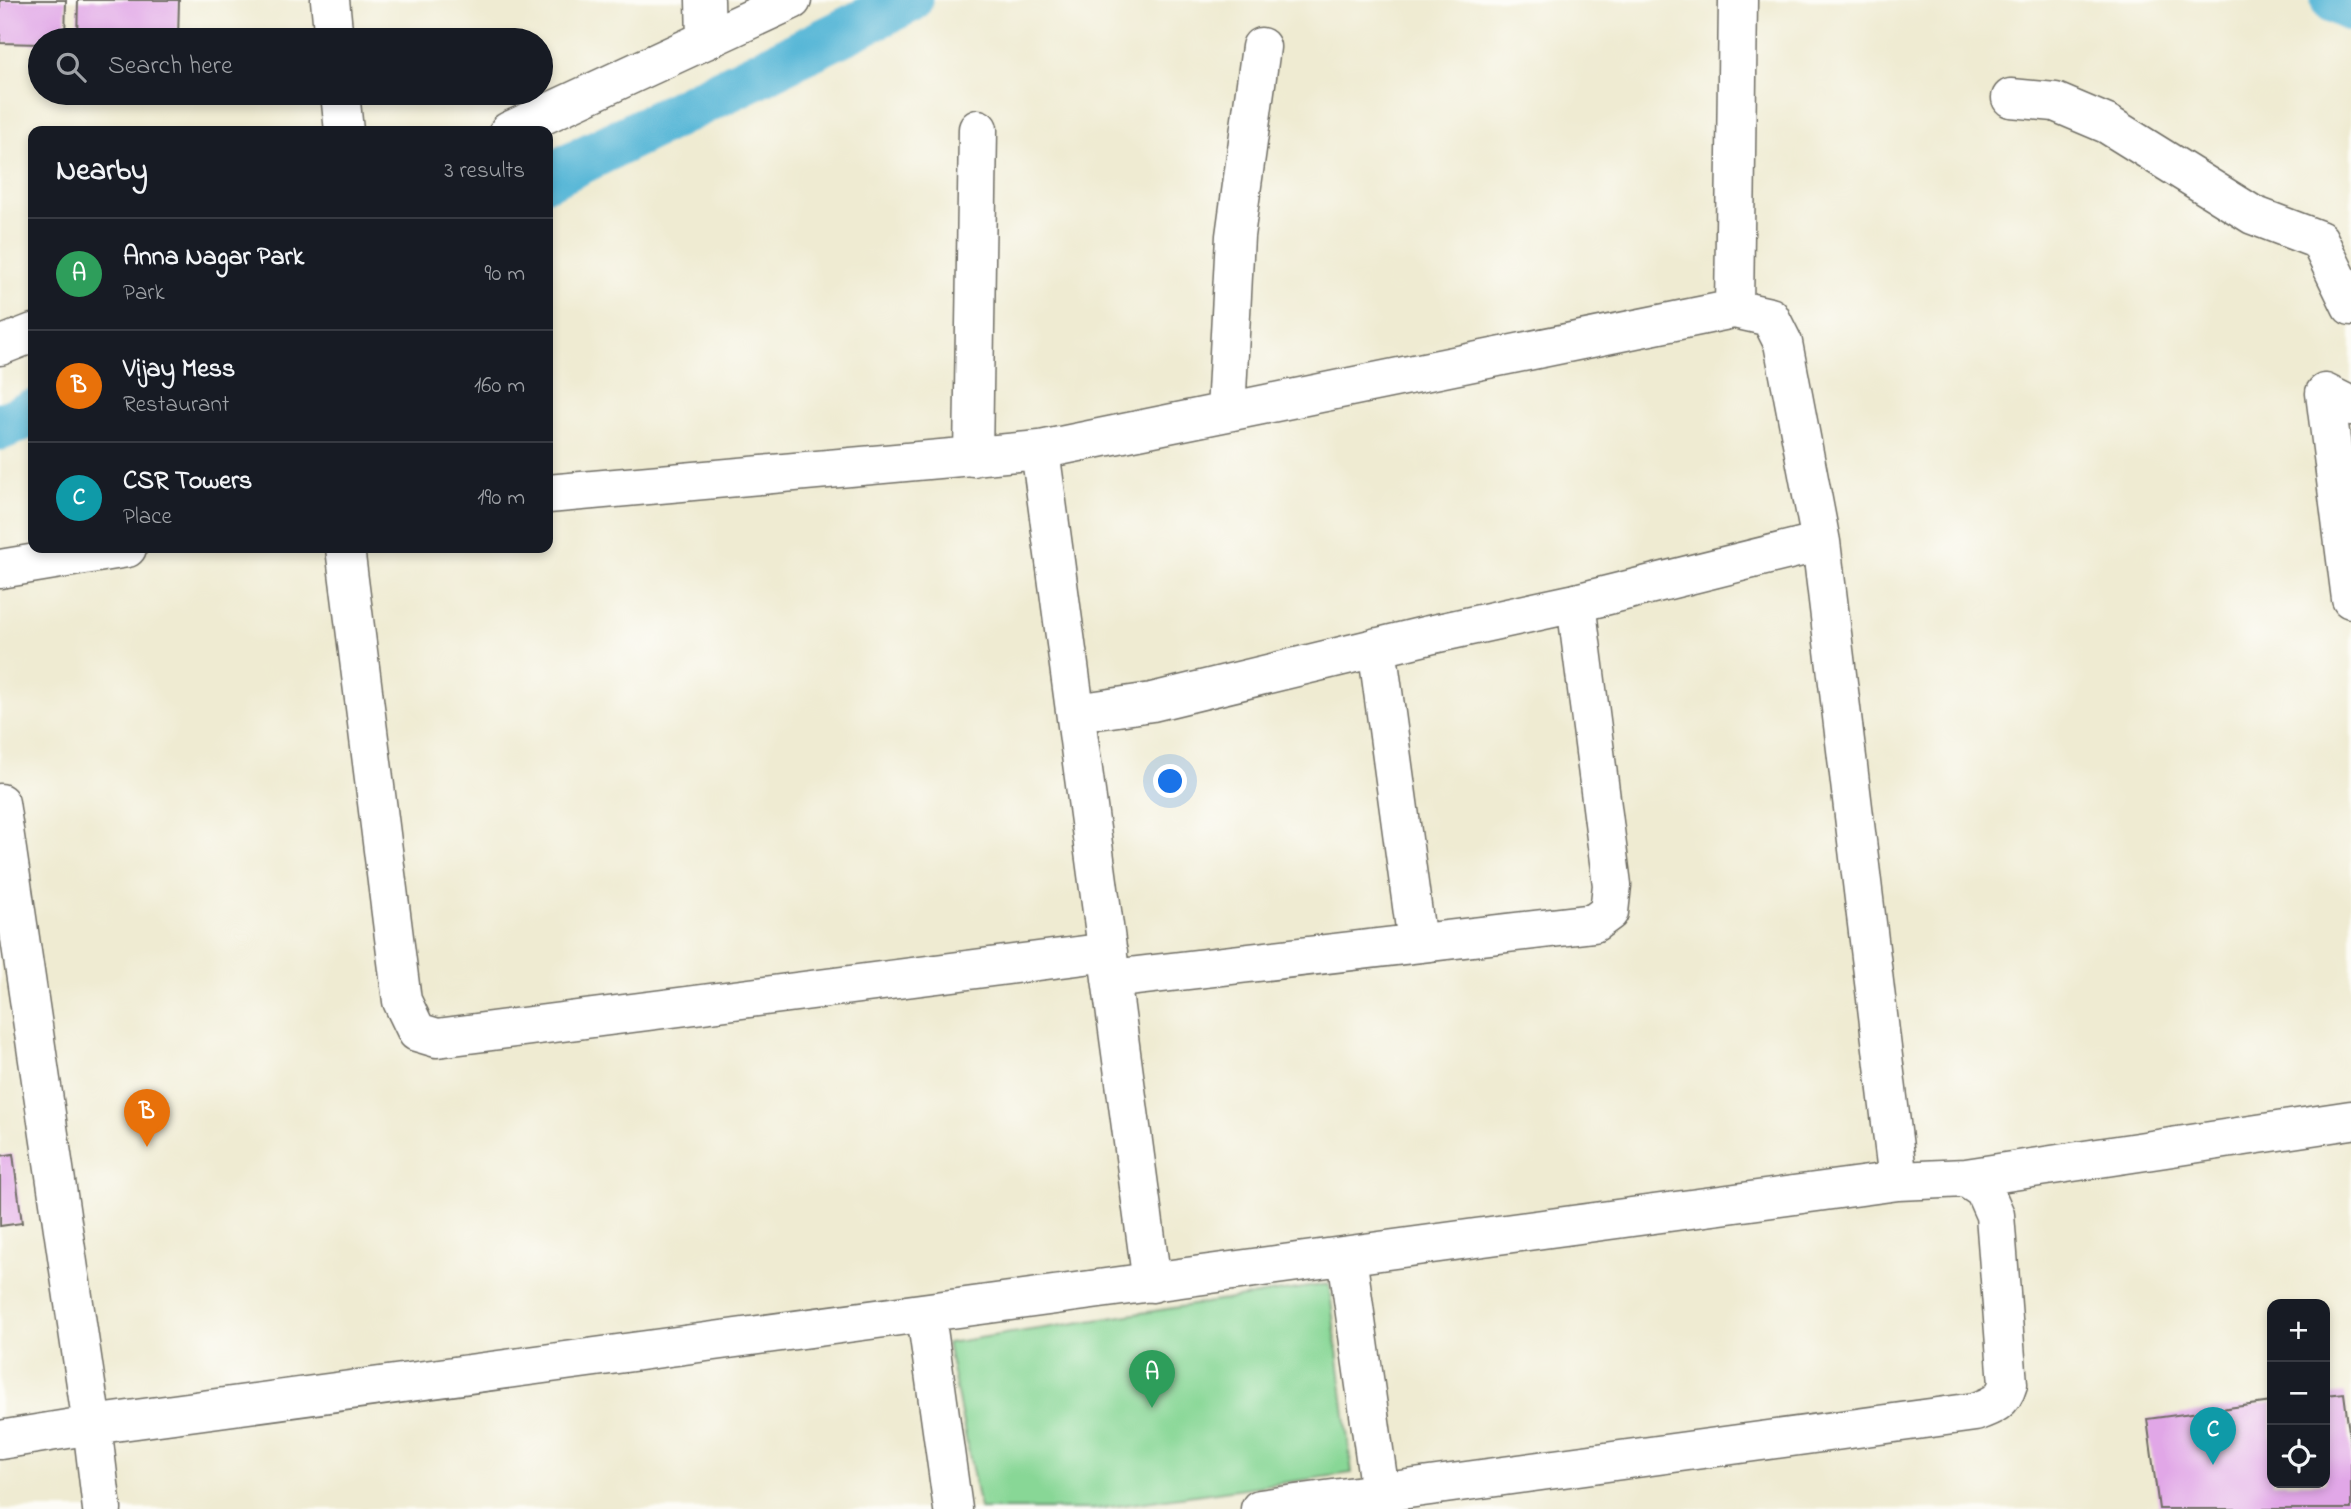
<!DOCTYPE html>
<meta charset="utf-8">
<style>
:root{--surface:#171b24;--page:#20242c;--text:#f1f3f6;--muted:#9ea1a6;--line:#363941;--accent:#b45309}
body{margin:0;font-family:"Indie Flower",sans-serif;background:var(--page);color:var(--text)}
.controls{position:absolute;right:21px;bottom:21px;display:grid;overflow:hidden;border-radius:14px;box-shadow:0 4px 10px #0003}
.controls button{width:63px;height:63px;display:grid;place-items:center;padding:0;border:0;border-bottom:2px solid var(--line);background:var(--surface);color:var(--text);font:35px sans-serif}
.you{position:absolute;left:1171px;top:782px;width:24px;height:24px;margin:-18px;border:5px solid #fff;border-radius:50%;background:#1a73e8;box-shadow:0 0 0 10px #1a73e833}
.badge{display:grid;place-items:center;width:46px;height:46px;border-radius:50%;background:var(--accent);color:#fff;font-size:23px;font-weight:700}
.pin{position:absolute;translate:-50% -58px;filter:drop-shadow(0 2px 4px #0008)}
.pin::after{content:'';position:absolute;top:37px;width:24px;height:21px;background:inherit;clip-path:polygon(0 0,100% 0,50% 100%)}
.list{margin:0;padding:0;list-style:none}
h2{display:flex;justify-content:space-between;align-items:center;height:91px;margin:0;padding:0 28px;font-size:30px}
h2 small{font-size:23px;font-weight:400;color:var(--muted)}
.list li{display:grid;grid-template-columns:46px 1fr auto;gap:21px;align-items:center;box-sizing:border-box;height:112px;padding:0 28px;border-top:2px solid var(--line)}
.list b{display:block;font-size:26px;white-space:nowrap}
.list p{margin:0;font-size:23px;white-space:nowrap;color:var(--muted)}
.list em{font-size:23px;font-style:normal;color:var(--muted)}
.icon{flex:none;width:38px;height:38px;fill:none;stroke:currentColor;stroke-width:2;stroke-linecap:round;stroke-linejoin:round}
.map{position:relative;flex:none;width:2351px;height:1509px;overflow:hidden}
.search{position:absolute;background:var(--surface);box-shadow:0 4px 10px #0003;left:28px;top:28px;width:525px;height:77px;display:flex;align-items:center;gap:18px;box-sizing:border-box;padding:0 24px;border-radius:38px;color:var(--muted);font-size:26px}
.panel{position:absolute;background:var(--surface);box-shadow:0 4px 10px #0003;left:28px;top:126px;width:525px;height:427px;border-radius:14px}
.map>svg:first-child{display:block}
.green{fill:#88d796;stroke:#5a8160;stroke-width:2}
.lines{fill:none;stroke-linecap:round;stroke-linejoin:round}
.canal{stroke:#58b7d7;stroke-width:47}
.building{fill:#e1a7e7}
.minor-casing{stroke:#706e65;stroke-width:41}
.minor{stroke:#fff;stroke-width:38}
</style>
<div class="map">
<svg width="2351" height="1509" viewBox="0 0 2351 1509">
<rect width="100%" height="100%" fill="#fdfcf7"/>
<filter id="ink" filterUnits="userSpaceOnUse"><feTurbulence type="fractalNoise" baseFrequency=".0143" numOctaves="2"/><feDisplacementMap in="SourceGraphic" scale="14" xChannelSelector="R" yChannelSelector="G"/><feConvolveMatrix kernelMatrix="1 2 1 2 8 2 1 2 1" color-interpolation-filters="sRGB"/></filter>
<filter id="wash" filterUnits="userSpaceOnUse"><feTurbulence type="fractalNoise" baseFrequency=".00686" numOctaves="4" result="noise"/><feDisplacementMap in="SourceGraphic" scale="28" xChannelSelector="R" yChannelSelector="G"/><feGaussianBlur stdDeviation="1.57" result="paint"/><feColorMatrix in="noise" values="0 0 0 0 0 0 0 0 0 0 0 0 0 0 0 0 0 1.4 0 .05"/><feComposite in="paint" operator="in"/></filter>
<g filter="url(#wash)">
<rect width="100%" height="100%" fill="#efebd2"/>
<path class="green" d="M1329,1284l23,189 -257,36h-115l-33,-166z"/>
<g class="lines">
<path class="canal" d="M2334,0l17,8
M548,177l361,-177
M0,427l33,-14"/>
</g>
<g id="blocks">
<path class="building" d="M0,0h66l-1,40h-25v4l-40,-1z
M78,0h101l-1,40h-101z
M13,1154l9,69 -22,3v-70z
M2344,1393l7,54v62h-192l-12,-90 125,-17v81h53v-88z"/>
</g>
</g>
<g filter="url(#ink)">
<use href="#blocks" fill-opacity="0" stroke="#706e65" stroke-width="2"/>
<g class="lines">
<defs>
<path id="minor" d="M330,0l4,40
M705,0l1,40
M340,93l4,38
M2011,98l44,4 52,22 146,91 66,25 32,66
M509,131l283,-131
M1734,309l4,-309
M0,346l33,-13
M2351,406l-26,-13 26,206
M1226,412l9,-176 26,-189
M1040,450l694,-141 36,8 13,26 38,199 77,639
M973,457l5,-328
M548,494l492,-44 112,833
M345,548l57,453 15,31 20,6 671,-86
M0,569l127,-21
M1377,647l40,296
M1076,713l76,-11 277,-67 147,-32
M0,803l92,622 -92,15
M1111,979l483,-56 15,-11 3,-27 -36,-282 245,-61
M1966,1178l385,-58
M1347,1256l33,237
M926,1315l27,194
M102,1509l-10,-84 1806,-244 68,-3 18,12 11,25 13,169c-5,18 -16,22 -33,28l-715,97"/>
</defs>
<use href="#minor" class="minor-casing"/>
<use href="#minor" class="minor"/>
</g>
</g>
</svg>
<div class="controls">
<button>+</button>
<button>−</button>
<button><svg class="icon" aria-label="locate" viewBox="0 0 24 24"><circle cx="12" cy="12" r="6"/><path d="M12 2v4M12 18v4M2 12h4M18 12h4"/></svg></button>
</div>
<div class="you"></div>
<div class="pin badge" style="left:1152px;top:1408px;background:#2e9e5b">A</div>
<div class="pin badge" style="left:147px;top:1147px;background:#e8710a">B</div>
<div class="pin badge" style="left:2213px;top:1465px;background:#0f9aa8">C</div>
<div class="search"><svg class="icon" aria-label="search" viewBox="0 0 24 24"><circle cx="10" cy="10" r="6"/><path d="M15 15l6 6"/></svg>Search here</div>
<section class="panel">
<h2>Nearby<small>3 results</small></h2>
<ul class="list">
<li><span class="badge" style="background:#2e9e5b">A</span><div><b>Anna Nagar Park</b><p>Park</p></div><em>90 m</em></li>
<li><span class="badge" style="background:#e8710a">B</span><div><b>Vijay Mess</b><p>Restaurant</p></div><em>160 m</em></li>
<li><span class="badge" style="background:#0f9aa8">C</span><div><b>CSR Towers</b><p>Place</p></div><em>190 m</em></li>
</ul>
</section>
</div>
